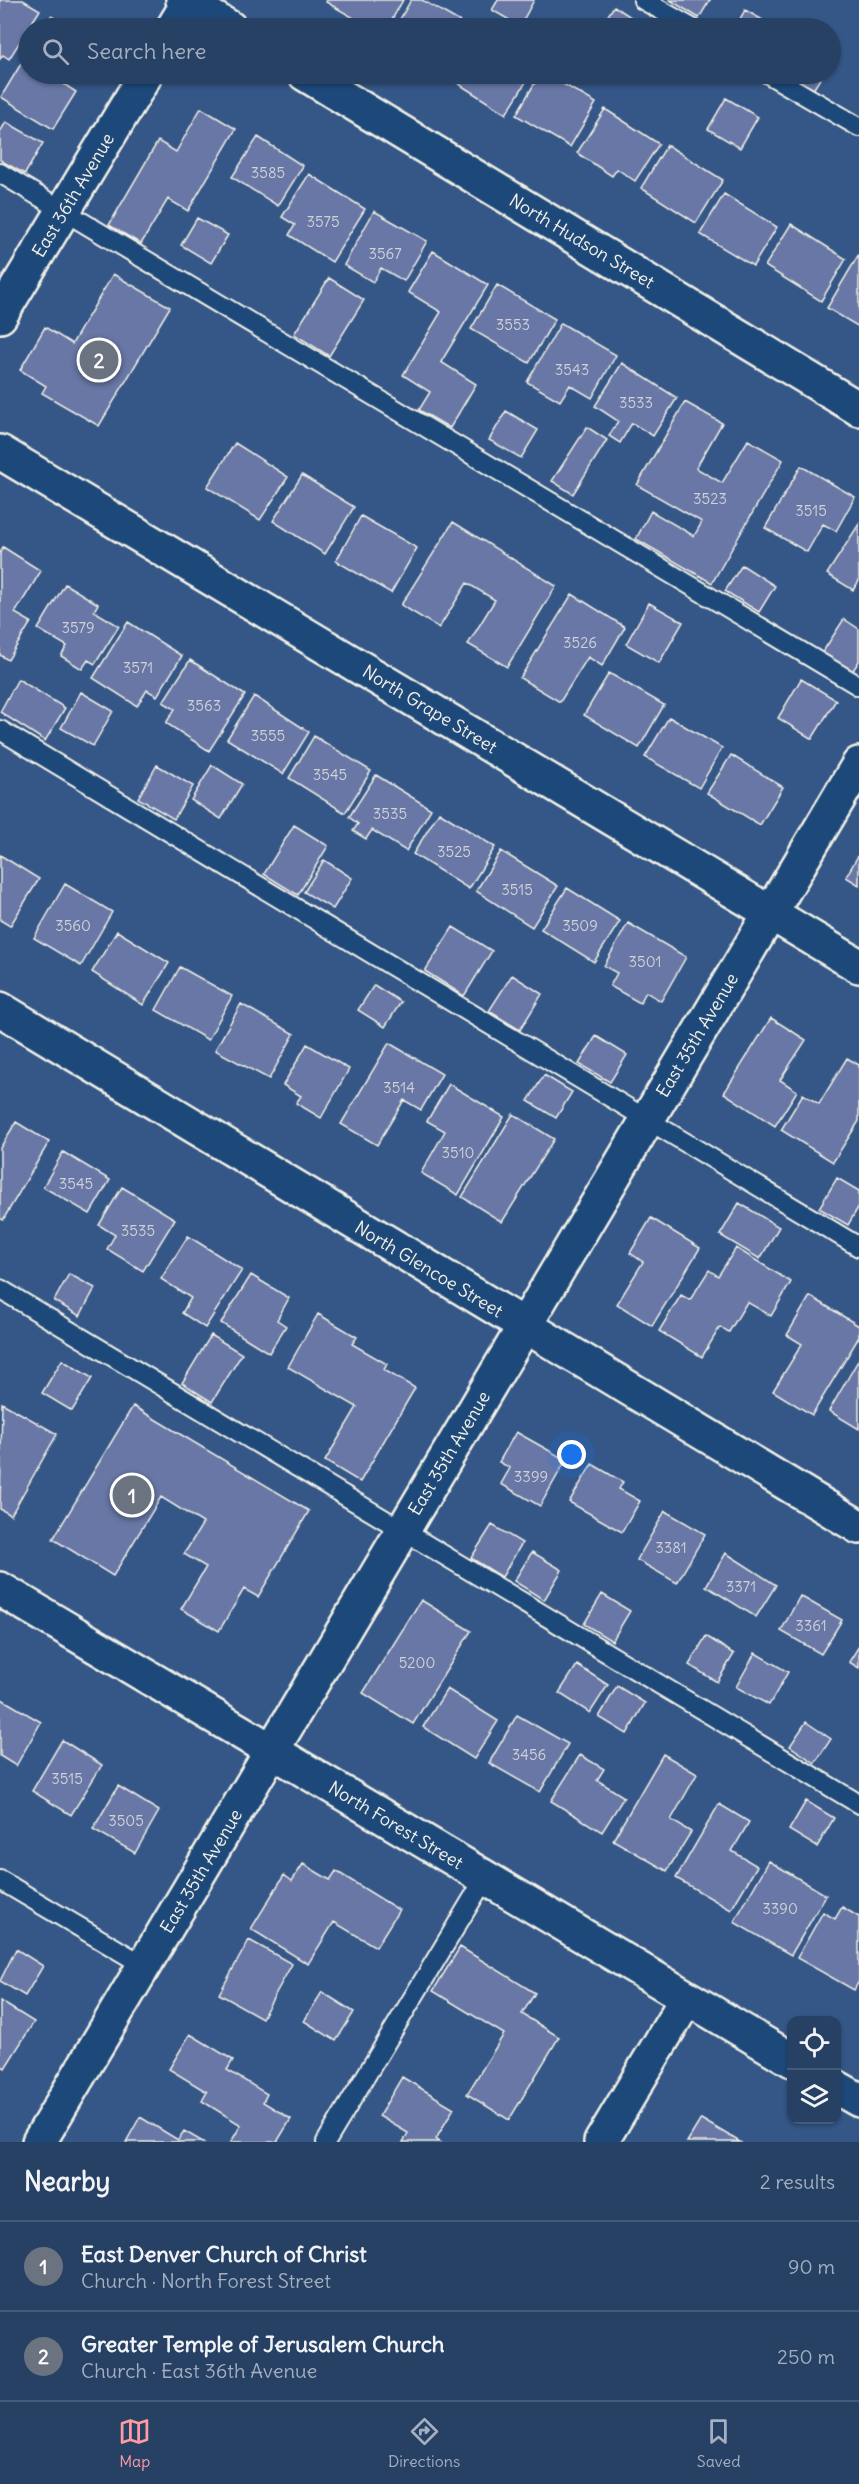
<!DOCTYPE html>
<meta charset="utf-8">
<style>
:root{--surface:#274165;--page:#334c6e;--text:#f1f3f6;--muted:#a4afbf;--line:#435a79;--accent:#ff9aa2}
body{margin:0;font-family:Delius,sans-serif;background:var(--page);color:var(--text)}
.controls{position:absolute;right:18px;bottom:18px;display:grid;overflow:hidden;border-radius:12px;box-shadow:0 2px 4px #0004}
.controls button{width:54px;height:54px;display:grid;place-items:center;padding:0;border:0;border-bottom:2px solid var(--line);background:var(--surface);color:var(--text);font:30px sans-serif}
.you{position:absolute;left:572px;top:1455px;width:21px;height:21px;margin:-15px;border:4px solid #fff;border-radius:50%;background:#1a73e8;box-shadow:0 0 0 9px #1a73e833}
.badge{display:grid;place-items:center;width:39px;height:39px;border-radius:50%;background:var(--accent);color:#fff;font-size:20px;font-weight:700}
.pin{position:absolute;translate:-50% -50%;border:3px solid #fff;box-shadow:0 2px 6px #0006}
.list{margin:0;padding:0;list-style:none}
h2{display:flex;justify-content:space-between;align-items:center;height:78px;margin:0;padding:0 24px;font-size:26px}
h2 small{font-size:20px;font-weight:400;color:var(--muted)}
.list li{display:grid;grid-template-columns:39px 1fr auto;gap:18px;align-items:center;box-sizing:border-box;height:90px;padding:0 24px;border-top:2px solid var(--line)}
.list b{display:block;font-size:22px;white-space:nowrap}
.list p{margin:0;font-size:20px;white-space:nowrap;color:var(--muted)}
.list em{font-size:20px;font-style:normal;color:var(--muted)}
.icon{flex:none;width:33px;height:33px;fill:none;stroke:currentColor;stroke-width:2;stroke-linecap:round;stroke-linejoin:round}
.map{position:relative;flex:none;width:859px;height:2142px;overflow:hidden}
.search{position:absolute;background:var(--surface);box-shadow:0 2px 4px #0004;left:18px;right:18px;top:18px;height:66px;display:flex;align-items:center;gap:15px;box-sizing:border-box;padding:0 21px;border-radius:33px;color:var(--muted);font-size:22px}
.sheet{height:258px;background:var(--surface)}
nav{display:flex;justify-content:space-around;align-items:center;box-sizing:border-box;height:84px;border-top:2px solid var(--line);background:var(--surface);font-size:16px;color:var(--muted)}
nav a{display:grid;justify-items:center;gap:3px}
nav .on{color:var(--accent)}
.map>svg:first-child{display:block}
.building{fill:#6777a5;stroke:#f4f1e8;stroke-width:1.5}
.lines{fill:none;stroke-linecap:round;stroke-linejoin:round}
.service-casing{stroke:#f4f1e8;stroke-width:22}
.minor-casing{stroke:#f4f1e8;stroke-width:38}
.tertiary-casing{stroke:#f4f1e8;stroke-width:38}
.service{stroke:#1f4a7a;stroke-width:18}
.minor{stroke:#1f4a7a;stroke-width:33}
.tertiary{stroke:#1f4a7a;stroke-width:33}
.labels{text-anchor:middle;dominant-baseline:central;stroke-width:4.5;stroke-linejoin:round;paint-order:stroke}
.number-label{font-size:15px;fill:#d1d2d7}
.street-label{font-size:18px;fill:#f4f1e8;stroke:#1f4a7a}
</style>
<div class="map">
<svg width="859" height="2142" viewBox="0 0 859 2142">
<rect width="100%" height="100%" fill="#345787"/>
<filter id="ink" filterUnits="userSpaceOnUse"><feTurbulence type="fractalNoise" baseFrequency=".0167" numOctaves="2"/><feDisplacementMap in="SourceGraphic" scale="12" xChannelSelector="R" yChannelSelector="G"/><feConvolveMatrix kernelMatrix="1 2 1 2 8 2 1 2 1" color-interpolation-filters="sRGB"/></filter>
<g filter="url(#ink)">
<path class="building" d="M0,0h23l17,10 -31,49 -6,-4 -3,4z
M327,0h76l-16,28h-16l-45,-26z
M411,0h11l49,28h-76z
M498,0h36l-14,26 -28,-16z
M670,0h40l-11,18z
M614,6l32,21 -1,1h-45z
M745,10l23,13 -4,5h-29z
M51,16l20,12h-28z
M28,52v22h35l-4,7 17,11 -23,37 -52,-32z
M455,74h76l-25,40 -55,-35z
M540,74h6l50,29 -26,44 -54,-32z
M650,74h23l-7,10z
M792,74h31l-10,16 -23,-13z
M726,98l32,19 -18,31 -32,-19z
M201,108l35,21 -48,82 -20,-12 -27,45 -32,-19 49,-84 18,11z
M605,109l54,35 -24,37 -18,-12 -5,7 -35,-23z
M6,122l37,21 -18,31 -25,-14v-28z
M258,137l45,29 -25,40 -46,-29z
M667,145l56,35 -27,43 -55,-35z
M309,174l56,35 -33,53 -43,-27 6,-10 -13,-8z
M724,194l53,33 -24,39 -53,-32z
M374,211l53,30 -23,40 -23,-13 -8,14 -29,-17z
M197,218l31,17 -17,28 -30,-18z
M791,224l55,35 -25,42 -56,-35z
M433,251l55,34 -47,77 35,22 -26,44 -31,-18 11,-18 -27,-17 38,-63 -33,-20z
M859,254v73l-32,-19z
M113,274l57,33 -71,119 -57,-33 4,-7 -26,-16 25,-43 27,17z
M329,278l35,22 -35,56 -35,-22z
M497,285l58,34 -26,44 -58,-34z
M561,323l55,32 -24,43 -22,-13 -10,16 -33,-19z
M622,363l55,35 -24,38 -21,-13 -12,20 -11,-7 9,-15 -23,-15z
M685,402l37,21 -26,45 26,15 26,-43 35,20 -71,123 -76,-44 15,-28 43,25 8,-14 -65,-37z
M506,411l32,19 -17,28 -32,-18z
M587,427l20,13 -34,54 -21,-13z
M235,443l53,34 -28,43 -53,-33z
M801,466l54,31 -19,34 -13,-7 -16,28 -42,-24z
M302,475l52,32 -29,47 -52,-33z
M361,516l56,32 -26,45 -55,-32z
M453,522l103,64 -49,81 -39,-23 27,-44 -28,-17 -28,45 -38,-23z
M859,524v57l-6,9 -26,-16z
M3,547l38,24 -26,42 16,9 -23,38 -8,-5v-102z
M742,565l33,21 -16,26 -34,-21z
M65,584l33,20 -4,7 25,15 -24,38 -7,-4 -6,9 -21,-13 6,-10 -29,-17z
M572,594l53,33 -23,39 -14,-9 -28,45 -40,-24z
M649,603l34,19 -24,41 -33,-19z
M844,619l15,10v32l-7,11 -30,-19z
M128,622l54,34 -25,40 -10,-6 -10,16 -44,-28z
M190,660l55,35 -36,56 -43,-28 9,-14 -12,-7z
M609,673l55,32 -25,43 -55,-33z
M18,679l47,29 -20,33 -45,-29z
M801,679l35,21 -24,39 -34,-21z
M81,692l32,19 -20,35 -32,-18z
M254,696l55,36 -26,42 -56,-35z
M669,717l53,31 -23,40 -54,-31z
M314,736l57,35 -26,42 -56,-35z
M731,755l52,32 -23,38 -53,-32z
M157,765l36,21 -19,33 -36,-21z
M212,765l30,19 -21,35 -30,-19z
M376,775l55,34 -25,42 -34,-21 -6,9 -13,-8 5,-7 -9,-7z
M439,812l56,35 -26,42 -56,-35z
M294,825l34,21 -30,49 -34,-21z
M501,851l57,35 -26,41 -56,-36z
M859,854v31l-13,-8z
M0,855l39,24 -29,47 -10,-6z
M324,860l28,18 -19,31 -29,-17z
M65,884l47,28 -31,54 -47,-28z
M567,888l53,33 -26,41 -53,-33z
M628,923l58,34 -25,44 -15,-9 -6,11 -30,-17 7,-13 -13,-7z
M453,927l39,24 -28,45 -39,-25z
M117,931l52,32 -26,42 -51,-33z
M180,967l52,29 -24,44 -52,-30z
M512,975l30,19 -22,36 -31,-19z
M374,985l27,17 -16,25 -27,-17z
M241,1004l53,30 -25,45 -54,-29z
M771,1018l35,22 -26,40 17,11 -22,35 -51,-33z
M596,1036l31,19 -17,27 -31,-18z
M389,1043l53,31 -21,36 -17,-10 -27,45 -36,-21z
M307,1044l42,25 -28,49 -25,-15 5,-7 -18,-11z
M847,1058l12,7v56l-26,41 -52,-32 22,-36 16,10z
M544,1075l28,17 -16,26 -28,-17z
M449,1084l55,33 -46,78 -37,-22 24,-42 -18,-10z
M513,1114l41,25 -52,83 -40,-25z
M16,1122l33,20 -46,78 -3,-2v-70z
M63,1152l47,28 -20,34 -47,-27z
M837,1178l22,13v15l-11,19 -29,-17z
M122,1187l53,32 -32,52 -36,-22 8,-14 -16,-10z
M739,1203l40,24 -19,32 -40,-24z
M651,1218l49,30 -48,78 -35,-22 26,-42 -13,-9z
M188,1236l54,34 -37,58 -23,-15 9,-15 -30,-19z
M736,1248l55,34 -20,34 -24,-14 -18,30 -9,-5 -18,30 -43,-26 22,-36 9,5 19,-30 9,6z
M69,1274l26,14 -15,28 -26,-15z
M251,1275l38,23 -12,22 9,6 -17,27 -48,-30z
M810,1296l49,30v11l-47,78 -39,-24 29,-47 -15,-9z
M318,1314l39,23 -5,7 35,20 -3,6 31,18 -55,94 -35,-21 32,-54 -69,-40z
M211,1335l31,19 -30,48 -30,-19z
M859,1359v70l-30,-18z
M62,1360l30,18 -20,33 -30,-18z
M2,1403l55,31 -46,81 -11,-6z
M133,1406l176,105 -51,86 -14,-8 -25,42 -38,-22 25,-42 -22,-13 19,-31 -42,-26 -48,79 -60,-37z
M516,1432l50,28 -26,46 -39,-22 9,-16 -11,-6z
M592,1464l31,18 -4,7 21,12 -18,31 -53,-30z
M665,1511l40,23 -28,49 -40,-23z
M492,1525l30,18 -20,34 -31,-19z
M532,1552l30,18 -18,30 -30,-19z
M726,1553l50,32 -20,32 -50,-31z
M602,1594l28,17 -18,30 -28,-17z
M800,1596l42,24 -21,34 -40,-23z
M421,1600l50,31 -58,93 -50,-31z
M706,1636l28,18 -17,28 -28,-17z
M859,1646v22l-10,-6z
M755,1653l33,19 -19,33 -33,-18z
M577,1665l31,20 -18,28 -31,-20z
M617,1686l28,17 -18,31 -28,-17z
M447,1689l51,32 -24,38 -51,-32z
M0,1698l41,24 -25,44 -16,-10z
M517,1715l51,29 -28,48 -51,-29z
M806,1722l25,17 -16,24 -25,-17z
M62,1740l40,25 -31,50 -39,-24z
M663,1754l34,20 -26,46 20,12 -24,39 -54,-31z
M580,1755l24,14 -7,11 27,17 -22,35 -51,-31z
M118,1786l41,25 -24,42 -42,-24z
M806,1801l28,17 -17,29 -28,-17z
M719,1804l30,18 -17,29 25,15 -26,44 -55,-32z
M769,1861l57,34 -35,60 -57,-33z
M303,1864l27,16 6,-9 63,39 -23,37 -42,-25 -26,42 -57,-35 33,-54 8,6z
M842,1907l17,10v64l-5,9 -57,-32 26,-46 12,7z
M249,1940l43,24 -30,54 -43,-24z
M460,1947l75,46 -13,21 37,23 -50,83 -42,-26 37,-60 -71,-43z
M16,1949l27,17 -18,30 -25,-15z
M322,1992l32,20 -18,29 -32,-20z
M0,2001l34,21 -29,46 -5,-3z
M190,2034l43,26 -6,10 40,24 -4,8 28,17 -14,23h-46l10,-17 -39,-24 5,-9 -38,-23z
M402,2077l52,31 -18,31 4,3h-37l5,-9 -29,-17z
M140,2117l38,23 6,-9 19,11h-77z
M701,2119l39,23h-53z"/>
<g class="lines">
<defs>
<path id="service" d="M643,0l49,28
M768,74l91,53
M0,173l859,513
M0,730l859,517
M0,1289l859,515
M0,1880l145,86
M326,2142l159,-264"/>
<path id="minor" d="M183,0l47,28
M173,28l17,-28
M305,74l554,335
M0,316l146,-242
M0,452l859,514
M0,1009l859,518
M0,1589l792,471
M836,2087l23,13
M601,2142l86,-144"/>
<path id="tertiary" d="M39,2142l820,-1378"/>
</defs>
<use href="#service" class="service-casing"/>
<use href="#minor" class="minor-casing"/>
<use href="#tertiary" class="tertiary-casing"/>
<use href="#service" class="service"/>
<use href="#minor" class="minor"/>
<use href="#tertiary" class="tertiary"/>
</g>
</g>
<g class="labels">
<g class="number-label">
<text x="268" y="172">3585</text>
<text x="323" y="221">3575</text>
<text x="385" y="253">3567</text>
<text x="513" y="324">3553</text>
<text x="572" y="369">3543</text>
<text x="636" y="402">3533</text>
<text x="710" y="498">3523</text>
<text x="811" y="510">3515</text>
<text x="78" y="627">3579</text>
<text x="580" y="642">3526</text>
<text x="138" y="667">3571</text>
<text x="204" y="705">3563</text>
<text x="268" y="735">3555</text>
<text x="330" y="774">3545</text>
<text x="390" y="813">3535</text>
<text x="454" y="851">3525</text>
<text x="517" y="889">3515</text>
<text x="73" y="925">3560</text>
<text x="580" y="925">3509</text>
<text x="645" y="961">3501</text>
<text x="399" y="1087">3514</text>
<text x="458" y="1152">3510</text>
<text x="76" y="1183">3545</text>
<text x="138" y="1230">3535</text>
<text x="531" y="1476">3399</text>
<text x="671" y="1547">3381</text>
<text x="741" y="1586">3371</text>
<text x="811" y="1625">3361</text>
<text x="417" y="1662">5200</text>
<text x="529" y="1754">3456</text>
<text x="67" y="1778">3515</text>
<text x="126" y="1820">3505</text>
<text x="780" y="1908">3390</text>
</g>
<g class="street-label">
<text transform="translate(73 195) rotate(-59)">East 36th Avenue</text>
<text transform="translate(582 241) rotate(31)">North Hudson Street</text>
<text transform="translate(430 709) rotate(31)">North Grape Street</text>
<text transform="translate(697 1035) rotate(-59)">East 35th Avenue</text>
<text transform="translate(429 1269) rotate(31)">North Glencoe Street</text>
<text transform="translate(449 1453) rotate(-59)">East 35th Avenue</text>
<text transform="translate(396 1825) rotate(31)">North Forest Street</text>
<text transform="translate(201 1871) rotate(-59)">East 35th Avenue</text>
</g>
</g>
</svg>
<div class="controls">
<button><svg class="icon" aria-label="locate" viewBox="0 0 24 24"><circle cx="12" cy="12" r="6"/><path d="M12 2v4M12 18v4M2 12h4M18 12h4"/></svg></button>
<button><svg class="icon" aria-label="layers" viewBox="0 0 24 24"><path d="M12 4l9 5-9 5-9-5zM3 14l9 5 9-5"/></svg></button>
</div>
<div class="you"></div>
<div class="pin badge" style="left:132px;top:1495px;background:#6b7280">1</div>
<div class="pin badge" style="left:99px;top:360px;background:#6b7280">2</div>
<div class="search"><svg class="icon" aria-label="search" viewBox="0 0 24 24"><circle cx="10" cy="10" r="6"/><path d="M15 15l6 6"/></svg>Search here</div>
</div>
<section class="sheet">
<h2>Nearby<small>2 results</small></h2>
<ul class="list">
<li><span class="badge" style="background:#6b7280">1</span><div><b>East Denver Church of Christ</b><p>Church · North Forest Street</p></div><em>90 m</em></li>
<li><span class="badge" style="background:#6b7280">2</span><div><b>Greater Temple of Jerusalem Church</b><p>Church · East 36th Avenue</p></div><em>250 m</em></li>
</ul>
</section>
<nav>
<a class="on"><svg class="icon" aria-label="map" viewBox="0 0 24 24"><path d="M3 6l6-2 6 2 6-2v14l-6 2-6-2-6 2zM9 4v14M15 6v14"/></svg>Map</a>
<a><svg class="icon" aria-label="directions" viewBox="0 0 24 24"><path d="M12 3l9 9-9 9-9-9zM9 14v-3h6M13 9l2 2-2 2"/></svg>Directions</a>
<a><svg class="icon" aria-label="saved" viewBox="0 0 24 24"><path d="M7 4h10v16l-5-4-5 4z"/></svg>Saved</a>
</nav>
